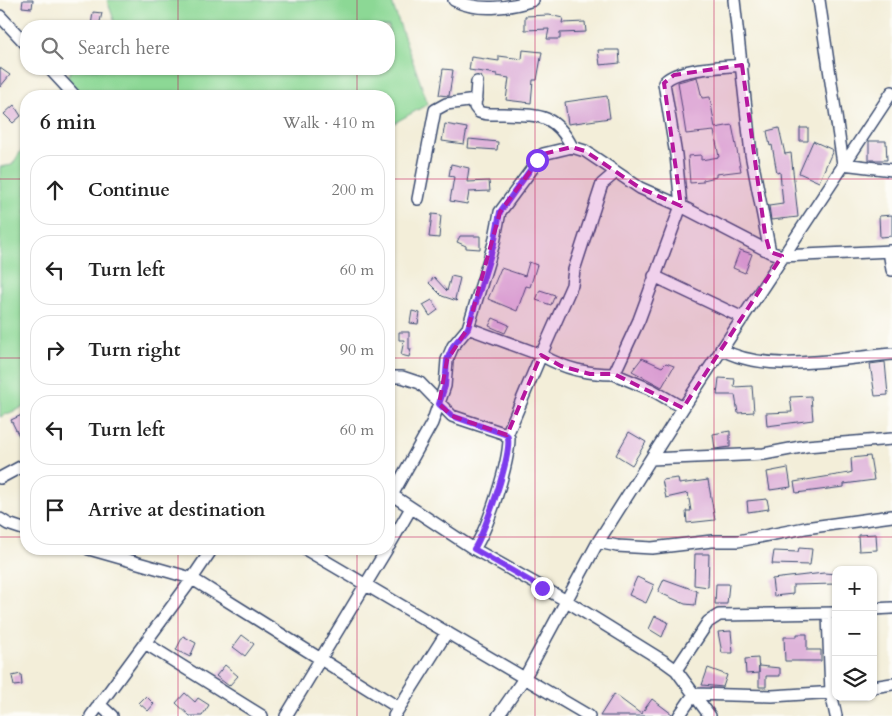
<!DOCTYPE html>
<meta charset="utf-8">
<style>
:root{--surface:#fff;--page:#f6f6f6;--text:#222;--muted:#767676;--line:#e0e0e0}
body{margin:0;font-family:Cardo,serif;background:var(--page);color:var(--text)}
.controls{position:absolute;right:15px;bottom:15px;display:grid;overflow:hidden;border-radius:10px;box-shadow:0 1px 4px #0004}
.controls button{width:45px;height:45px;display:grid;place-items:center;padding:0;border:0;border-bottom:1px solid var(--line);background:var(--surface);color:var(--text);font:25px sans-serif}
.stop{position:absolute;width:15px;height:15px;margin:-11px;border:4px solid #7c3aed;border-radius:50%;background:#fff}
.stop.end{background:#7c3aed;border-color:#fff;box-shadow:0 1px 5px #0008}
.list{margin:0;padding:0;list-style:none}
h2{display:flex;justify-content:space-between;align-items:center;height:65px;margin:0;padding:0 20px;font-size:21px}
h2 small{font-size:16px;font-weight:400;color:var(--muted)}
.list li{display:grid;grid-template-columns:32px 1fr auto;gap:15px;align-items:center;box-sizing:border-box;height:70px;margin:0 10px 10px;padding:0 10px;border:1px solid var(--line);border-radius:20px}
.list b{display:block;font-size:19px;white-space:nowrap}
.list em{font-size:16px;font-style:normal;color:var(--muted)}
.icon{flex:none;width:28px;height:28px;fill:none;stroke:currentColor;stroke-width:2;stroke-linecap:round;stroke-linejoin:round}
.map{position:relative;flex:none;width:892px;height:716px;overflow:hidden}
.search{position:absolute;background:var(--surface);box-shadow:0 1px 4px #0004;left:20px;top:20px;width:375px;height:55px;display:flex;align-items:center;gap:12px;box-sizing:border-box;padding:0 18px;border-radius:20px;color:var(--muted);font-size:19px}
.panel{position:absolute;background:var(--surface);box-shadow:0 1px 4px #0004;left:20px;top:90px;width:375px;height:465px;border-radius:20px}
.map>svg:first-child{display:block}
.green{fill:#8cd895;stroke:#54847a}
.building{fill:#dfb4da}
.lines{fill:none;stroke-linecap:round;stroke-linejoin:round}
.minor-casing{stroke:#3b4c70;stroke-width:14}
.minor{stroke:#fff;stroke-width:11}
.route{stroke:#7c3aed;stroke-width:6}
.marked{fill:#b5179e;fill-opacity:0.2;stroke:#b5179e;stroke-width:4;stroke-dasharray:10 6;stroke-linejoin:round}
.grid{fill:none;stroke:#c2185b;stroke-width:1;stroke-opacity:0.55}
</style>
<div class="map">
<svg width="892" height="716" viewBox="0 0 892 716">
<rect width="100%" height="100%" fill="#fdfcf7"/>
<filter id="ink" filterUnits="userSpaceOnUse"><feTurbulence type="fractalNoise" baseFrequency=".02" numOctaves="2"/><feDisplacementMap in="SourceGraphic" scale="10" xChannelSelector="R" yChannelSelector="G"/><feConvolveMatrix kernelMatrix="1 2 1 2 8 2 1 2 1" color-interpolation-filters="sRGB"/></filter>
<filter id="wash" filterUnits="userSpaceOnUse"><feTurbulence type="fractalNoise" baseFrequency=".0096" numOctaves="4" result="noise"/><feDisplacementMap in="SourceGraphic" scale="20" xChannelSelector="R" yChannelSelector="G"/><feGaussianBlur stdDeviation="1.12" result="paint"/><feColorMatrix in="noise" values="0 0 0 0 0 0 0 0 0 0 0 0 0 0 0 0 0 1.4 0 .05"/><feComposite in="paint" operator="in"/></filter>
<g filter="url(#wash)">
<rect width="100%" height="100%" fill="#f3eed9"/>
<path class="green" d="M107,0h284l37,104 -39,22v-30h-334l17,-27h317v-43h-273z
M26,143v263l-26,11v-250l12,-2z"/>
<g id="blocks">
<path class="building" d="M23,0h10l-1,8 -10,-1z
M93,12l9,1 -3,13h-8z
M549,15l14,3 -1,5 23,-1 1,10 -26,1v6h-13l2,-10 -24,1v-14z
M523,50l19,2 -5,28h-4l-2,23 -25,-3 3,-22 -12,-2v-2l-28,-4 2,-13 28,4v-5l23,3z
M598,50h21l1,13 -20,2z
M0,68l10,7 -10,12z
M443,69l10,1 -4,26 -10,-1z
M697,77l5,21 8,-1 5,31 17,-3 9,46 -25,3v3l-13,3v2l-13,1 -2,-27 13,-1v5l18,-3 -5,-26 -28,3 -8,-52z
M607,96l3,22 -42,6 -3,-22z
M14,105l7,11 -8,7 -9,-9z
M445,124l22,4 -3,16 -22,-3z
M779,128l6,26 6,-1 7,64 -27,3 -2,-14 14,-2 -3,-32 -3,1 -5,-28 -2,1 -3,-15z
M800,128h8v13h-8z
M469,139l29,3 -1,8 -29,-2z
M813,141l20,9 -14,32 -20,-9z
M869,141h17l1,19h-18z
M451,164l18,4 -2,14 22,-1 1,10 -21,1 -2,12 -17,-3 4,-24 -5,-1z
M432,214l9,1 -2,23 -10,-1z
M892,215v21l-12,1 -1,-21z
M460,236h20v13l-14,-1v-2l-9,-4z
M740,250l12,4 -7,19 -12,-5z
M529,262l8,3 -7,22 -4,-1 -9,25 -29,-12 13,-31 24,8z
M451,276l9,2 -5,21 2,2 -15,-5 -13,-13 5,-6 13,14z
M540,290l15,5 -4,10 -15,-5z
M432,300l6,10 -8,6 -7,-11z
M412,311l8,2 -2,11 -8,-1z
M493,318l16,7 -4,8 -16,-7z
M399,332h10v17h2l-2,8 -8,-2 3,-15h-5z
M642,358l20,9 4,-4 8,3 -12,21 -30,-16z
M885,362l3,33 -13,1 -5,-32z
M719,378l16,1 -1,8 18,-1 2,26 -16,1 -3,-18h-18z
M811,396l2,24 -46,6 -1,-13 26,-1 -2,-15z
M26,413v24l-5,3 -10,-20z
M730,431v16l-15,2 -2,-15z
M629,432l17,10 -14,23 -16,-10z
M870,456l4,24 -30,4v3l-48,6 -2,-11 55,-9 3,-1 -1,-14z
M788,468l3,19 -21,3 -3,-18z
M678,478l1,6 29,-4 7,40 -28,3 -1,-12h5l-3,-18 -22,5 -4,-18z
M767,499l2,10 -21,3 -1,-11z
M876,534l1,16 -18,1 -1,-16z
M799,548l13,1 -2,16 -38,-1 2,-13 24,1z
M695,554h14l-1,33 -14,-2z
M824,573l12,1v10l-43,1v9l-19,2 -2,-17z
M637,577l17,8 -8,18 -17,-8z
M664,579l33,12 -2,14 -10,-1 -27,-12z
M716,584h13l-2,20h-12z
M655,616l13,6 -6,15 -13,-8z
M731,631l2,22h-11l-4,-21z
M797,634h10v16h14v11h-36l-1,-24h13z
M242,635l12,9 -9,12 -12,-9z
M183,636l13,7 -6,14 -14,-7z
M758,658l1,15 -13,1 -1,-15z
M225,665l13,11 -9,10 -13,-10z
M759,666l21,2v8h-14v11h-7z
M708,668l19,7 -4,12 -21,-2z
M21,674l1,11 -8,1 -2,-10z
M185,693l10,9 3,-4 11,7 -7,11h-12l-14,-13z
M614,694l27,20 11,-15 20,15v2h-72z
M146,696l8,8 -6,7 -9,-8z"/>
</g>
</g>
<g filter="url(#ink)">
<use href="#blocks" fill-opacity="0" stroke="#3b4c70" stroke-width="1"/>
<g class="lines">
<defs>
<path id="minor" d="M454,0c23,12 55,8 79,0
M734,0l17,154 19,98 12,4 110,-5
M819,0l24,164 49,6
M0,16l26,28
M50,69l25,27
M477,82l-2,25 4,5c7,3 16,2 24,2 35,1 52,-1 69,33
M418,199l17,-89 11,-6 30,-4
M889,251l3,19
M654,276l89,42
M468,328l73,27 -34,80
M721,349c45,26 121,9 171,5
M614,374c-27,0 -49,-5 -73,-19l31,-70 2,-15 28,-86 14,-12
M389,377h13l18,6 32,33 51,17 6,5c0,26 -21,90 -35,111
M683,408l-31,-18 -38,-16 25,-54 42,-114 -5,-51 -12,-72c9,-15 61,-16 78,-18
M651,459l113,-5 42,-8 86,-7
M0,478l26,-14
M389,493l85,56 91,51 100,62 11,8 34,46
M392,495l40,-72 13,-37 2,-26 6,-14 15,-18 26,-85 6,-31 43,-58 29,-7 13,4 55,37 41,18 89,46
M0,519l8,5 18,6
M598,542l19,4 35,2 60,-7h26l67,-13 87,-12
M389,546l22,-38
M89,549l102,29 208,130 -5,8
M305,549l284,167
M873,609l19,-1
M828,614l3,79 5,23
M145,643l117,73
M676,670l32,-48 11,-7 117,-2
M873,687l19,-3
M99,704l13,12
M399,708l48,-76
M91,716l96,-130 25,-37
M286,716l101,-167
M498,716l27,-39 73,-135 85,-134 209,-316
M679,716l15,-22 78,2 64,-4"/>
</defs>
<use href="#minor" class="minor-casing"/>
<use href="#minor" class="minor"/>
</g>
</g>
<g class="lines" filter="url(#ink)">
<path class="route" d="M537,160l-37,52 -6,32 -26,84 -15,18 -6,14 -2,26 -6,18 13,12 55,19c8,14 -23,99 -33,114l68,39"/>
</g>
<path class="marked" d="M742,65l23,169 5,18 12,4 -99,152 -69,-34h-24l-29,-8 -20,-11 -34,80 -55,-19 -13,-12 8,-44 21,-32 32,-116 43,-58 29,-7 13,4 55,37 41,18 -17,-123 10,-8z"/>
<path class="grid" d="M178,0v26M357,0v26M535,0v716M714,0v716M178,69v27M357,69v27M0,179h26M389,179h503M0,358h26M389,358h503M0,537h26M389,537h503M178,549v167M357,549v167"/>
</svg>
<div class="controls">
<button>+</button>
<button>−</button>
<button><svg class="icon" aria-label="layers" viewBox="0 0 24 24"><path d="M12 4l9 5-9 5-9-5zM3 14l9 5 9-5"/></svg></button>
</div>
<div class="stop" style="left:537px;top:160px"></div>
<div class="stop end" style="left:542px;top:588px"></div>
<div class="search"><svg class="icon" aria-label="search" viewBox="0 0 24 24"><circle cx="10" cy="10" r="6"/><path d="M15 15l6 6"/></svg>Search here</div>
<section class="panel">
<h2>6 min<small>Walk · 410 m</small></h2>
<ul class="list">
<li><svg class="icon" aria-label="ahead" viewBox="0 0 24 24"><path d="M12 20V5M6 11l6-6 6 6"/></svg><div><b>Continue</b></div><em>200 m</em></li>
<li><svg class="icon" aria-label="left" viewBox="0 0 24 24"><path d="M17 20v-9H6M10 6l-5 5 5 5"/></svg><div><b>Turn left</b></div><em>60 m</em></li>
<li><svg class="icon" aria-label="right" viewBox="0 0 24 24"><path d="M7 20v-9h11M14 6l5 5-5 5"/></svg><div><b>Turn right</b></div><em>90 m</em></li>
<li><svg class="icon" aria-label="left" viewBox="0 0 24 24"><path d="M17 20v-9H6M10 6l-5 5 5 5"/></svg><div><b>Turn left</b></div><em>60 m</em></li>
<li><svg class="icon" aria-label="arrive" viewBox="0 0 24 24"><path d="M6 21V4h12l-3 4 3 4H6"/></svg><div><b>Arrive at destination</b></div></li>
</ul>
</section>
</div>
